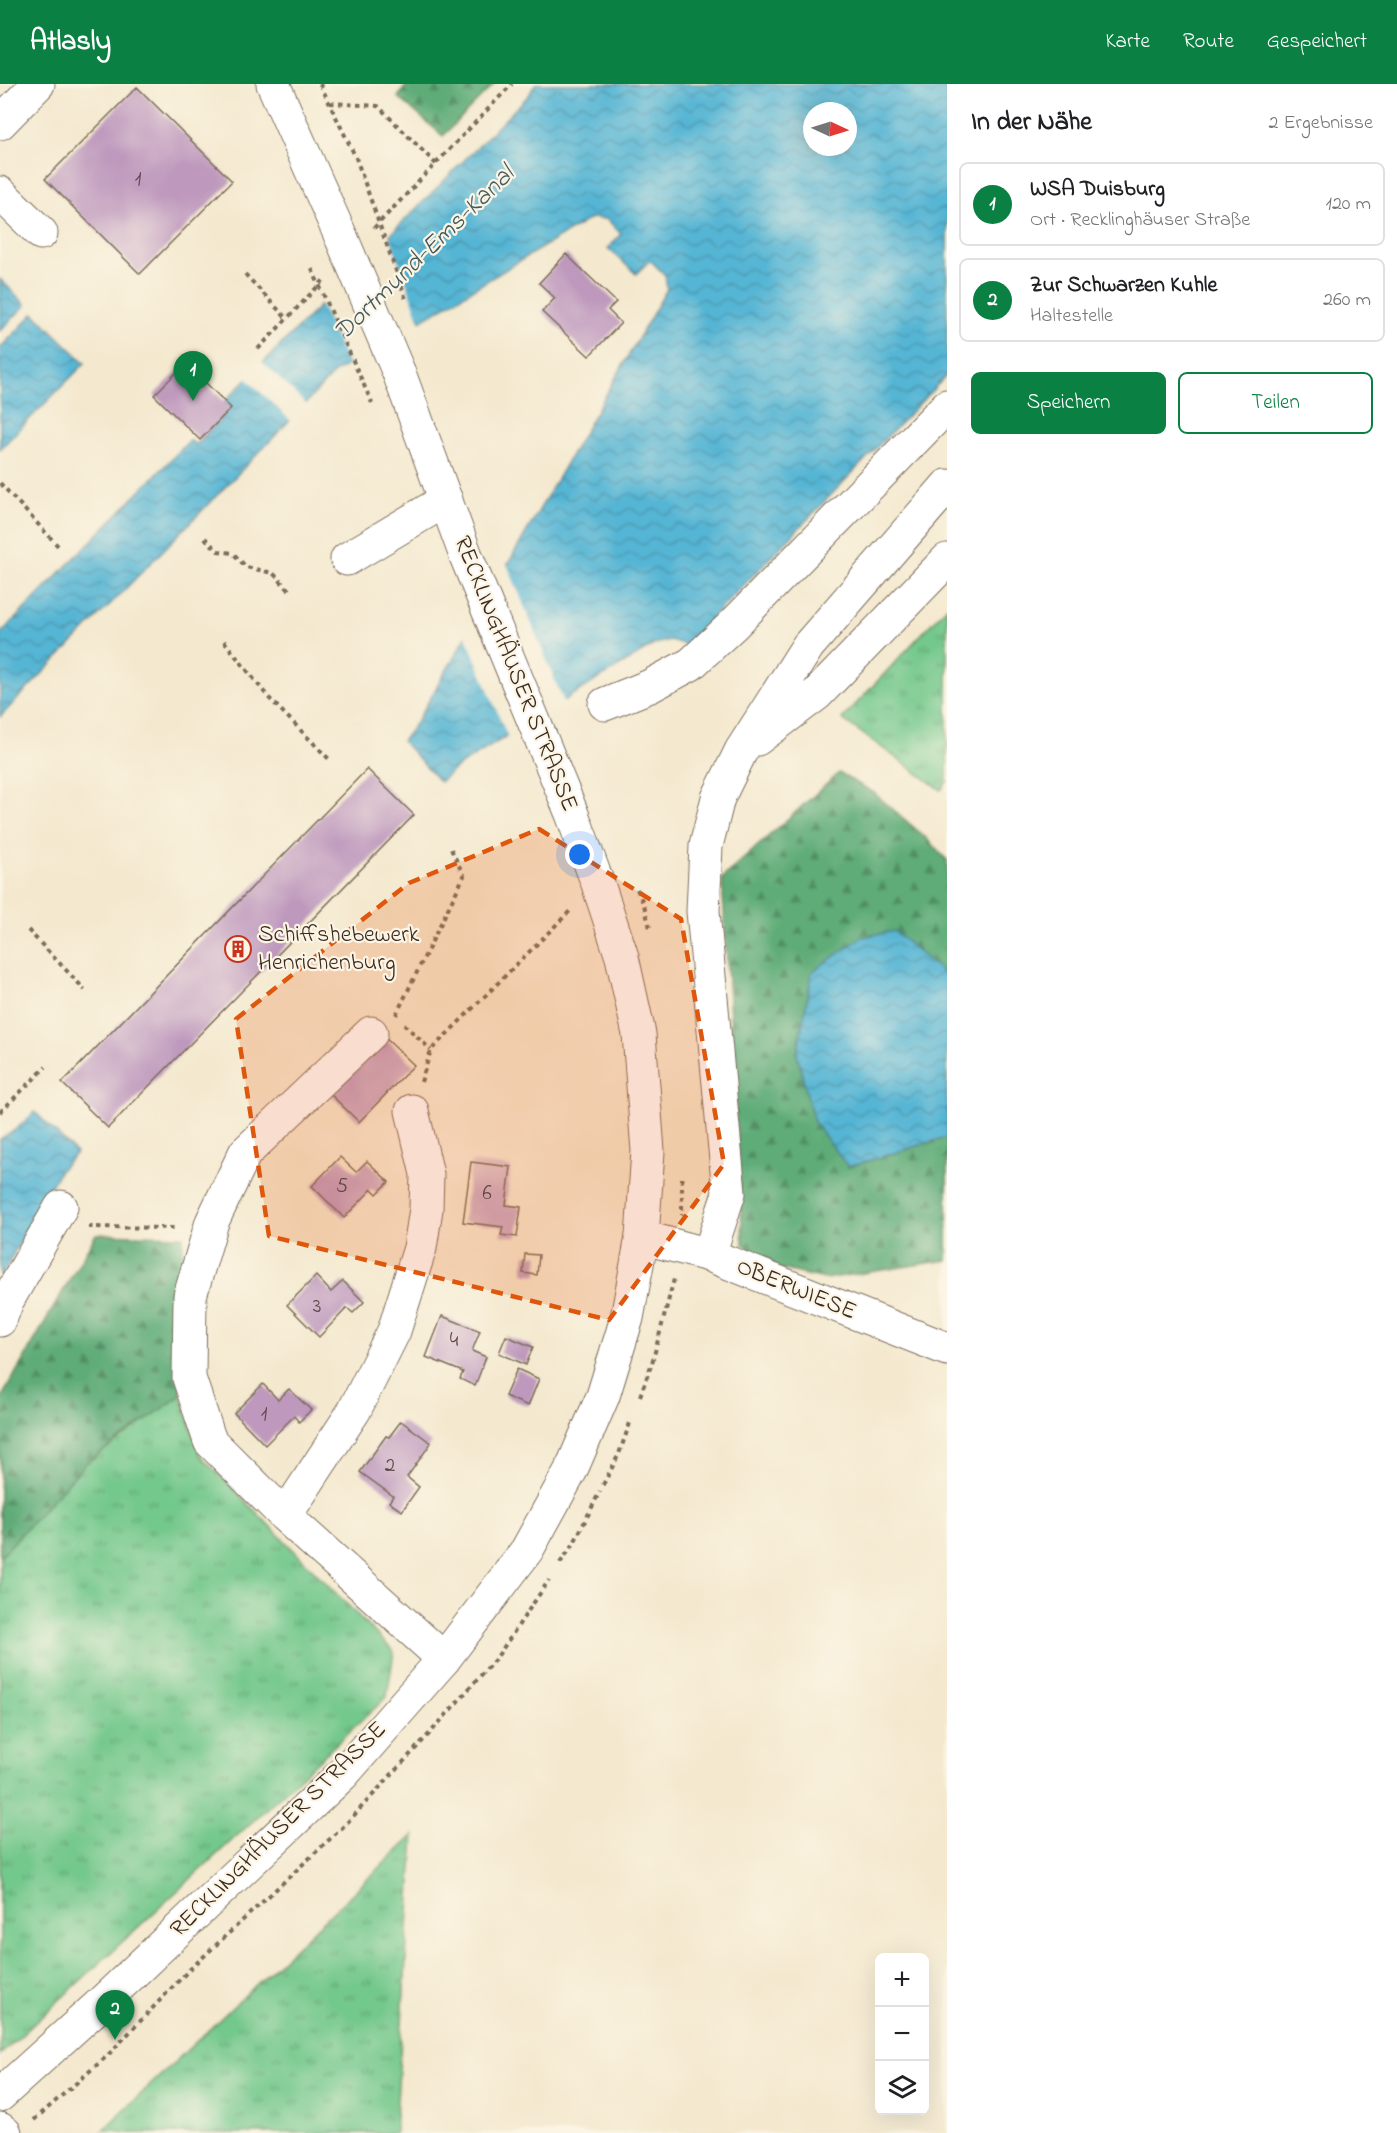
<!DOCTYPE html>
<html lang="de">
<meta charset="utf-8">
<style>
:root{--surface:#fff;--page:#f6f6f6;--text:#202124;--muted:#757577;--line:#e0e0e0;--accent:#0b8043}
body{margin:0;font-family:"Indie Flower",sans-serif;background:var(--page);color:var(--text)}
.controls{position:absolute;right:18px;bottom:18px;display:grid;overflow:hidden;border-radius:9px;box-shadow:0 6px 24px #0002}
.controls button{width:54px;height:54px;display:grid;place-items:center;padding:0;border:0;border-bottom:2px solid var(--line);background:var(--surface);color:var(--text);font:30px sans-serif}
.compass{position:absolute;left:803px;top:18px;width:54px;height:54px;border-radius:50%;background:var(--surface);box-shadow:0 6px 24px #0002;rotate:94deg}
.you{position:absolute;left:580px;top:771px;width:21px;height:21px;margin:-15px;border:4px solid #fff;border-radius:50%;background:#1a73e8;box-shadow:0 0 0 9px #1a73e833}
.badge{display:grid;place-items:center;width:39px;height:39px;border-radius:50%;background:var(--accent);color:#fff;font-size:20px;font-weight:700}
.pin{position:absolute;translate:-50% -50px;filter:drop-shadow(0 2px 3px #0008)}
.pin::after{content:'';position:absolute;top:32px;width:21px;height:18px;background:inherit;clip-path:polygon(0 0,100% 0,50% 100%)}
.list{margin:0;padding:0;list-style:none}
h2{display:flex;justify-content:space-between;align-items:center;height:78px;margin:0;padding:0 24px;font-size:26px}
h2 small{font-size:20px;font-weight:400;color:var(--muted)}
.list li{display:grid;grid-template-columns:39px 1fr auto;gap:18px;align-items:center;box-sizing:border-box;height:84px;margin:0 12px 12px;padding:0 12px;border:2px solid var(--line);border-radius:9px}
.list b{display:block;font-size:22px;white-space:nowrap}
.list p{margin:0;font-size:20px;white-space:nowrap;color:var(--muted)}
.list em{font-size:20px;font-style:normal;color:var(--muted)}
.actions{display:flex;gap:12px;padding:18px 24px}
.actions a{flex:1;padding:14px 0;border:2px solid var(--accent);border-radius:9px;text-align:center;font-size:21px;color:var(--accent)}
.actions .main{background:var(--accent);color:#fff}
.icon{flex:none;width:33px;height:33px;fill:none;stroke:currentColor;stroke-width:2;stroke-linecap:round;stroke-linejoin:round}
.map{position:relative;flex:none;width:947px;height:2049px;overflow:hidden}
header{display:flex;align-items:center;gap:36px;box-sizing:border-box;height:84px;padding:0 30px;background:var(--accent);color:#fff}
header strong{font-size:28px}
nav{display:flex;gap:33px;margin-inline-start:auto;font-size:21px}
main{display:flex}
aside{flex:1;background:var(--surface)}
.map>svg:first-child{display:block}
.grass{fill:url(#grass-tufts);stroke:#577955;stroke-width:1.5}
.forest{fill:url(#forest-firs);stroke:#4c6b4b;stroke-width:1.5}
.water{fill:url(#water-waves);stroke:#487079;stroke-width:1.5;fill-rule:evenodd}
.pier{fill:#f4e9cf}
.building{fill:#be98bd}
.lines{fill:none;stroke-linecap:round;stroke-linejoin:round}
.minor-casing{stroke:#7c6d5c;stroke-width:35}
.major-casing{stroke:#7c6d5c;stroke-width:35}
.path{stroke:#7c6d5c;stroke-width:4;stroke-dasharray:4.5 4.5;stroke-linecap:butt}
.minor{stroke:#fff;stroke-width:33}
.major{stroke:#fff;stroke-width:33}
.major-bridge-casing{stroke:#7c6d5c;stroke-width:35;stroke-linecap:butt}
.path-bridge{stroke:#7c6d5c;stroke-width:4;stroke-dasharray:4.5 4.5;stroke-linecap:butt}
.major-bridge{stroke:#fff;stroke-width:33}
.marked{fill:#df570d;fill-opacity:0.2;stroke:#df570d;stroke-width:4.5;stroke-dasharray:12 8;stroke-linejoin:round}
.labels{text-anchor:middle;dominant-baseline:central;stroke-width:4.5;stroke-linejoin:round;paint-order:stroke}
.number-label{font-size:21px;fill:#5c4646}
.street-label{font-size:24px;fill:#3b2a1e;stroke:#fcf5e5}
.poi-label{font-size:24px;fill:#3b2a1e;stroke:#fcf5e5;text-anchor:start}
.water-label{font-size:26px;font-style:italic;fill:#445b5e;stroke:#fcf5e5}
</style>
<header>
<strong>Atlasly</strong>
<nav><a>Karte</a><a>Route</a><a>Gespeichert</a></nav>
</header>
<main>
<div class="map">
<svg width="947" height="2049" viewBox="0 0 947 2049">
<defs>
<pattern id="grass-tufts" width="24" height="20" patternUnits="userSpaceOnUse" patternTransform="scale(1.5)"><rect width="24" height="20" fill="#73c88c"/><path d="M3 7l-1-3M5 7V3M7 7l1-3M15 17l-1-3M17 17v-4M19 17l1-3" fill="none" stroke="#60a372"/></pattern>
<pattern id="forest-firs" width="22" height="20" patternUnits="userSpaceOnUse" patternTransform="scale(1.5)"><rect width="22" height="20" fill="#5eac78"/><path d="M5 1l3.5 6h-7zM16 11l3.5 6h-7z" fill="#4f8c62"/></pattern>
<pattern id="water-waves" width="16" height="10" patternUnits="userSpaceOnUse" patternTransform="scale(1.5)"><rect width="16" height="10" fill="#55b5d4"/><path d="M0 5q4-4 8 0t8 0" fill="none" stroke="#4893ab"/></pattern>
</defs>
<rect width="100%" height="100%" fill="#fcf5e5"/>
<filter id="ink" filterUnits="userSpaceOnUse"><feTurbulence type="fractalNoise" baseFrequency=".0167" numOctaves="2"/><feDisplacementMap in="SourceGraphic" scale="12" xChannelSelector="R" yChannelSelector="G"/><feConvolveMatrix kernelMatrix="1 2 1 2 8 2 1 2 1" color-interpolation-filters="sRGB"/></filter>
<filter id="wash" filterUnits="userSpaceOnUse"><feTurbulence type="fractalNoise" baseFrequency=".008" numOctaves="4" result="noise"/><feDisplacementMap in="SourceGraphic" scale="24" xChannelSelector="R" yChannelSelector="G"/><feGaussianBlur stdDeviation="1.35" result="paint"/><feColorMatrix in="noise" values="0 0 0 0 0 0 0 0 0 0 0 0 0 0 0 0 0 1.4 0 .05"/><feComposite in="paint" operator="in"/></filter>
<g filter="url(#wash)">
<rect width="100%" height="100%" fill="#f4e9cf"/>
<path class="grass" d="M947,523v175l-6,8 -99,-71z
M181,1311l19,60 194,197 -7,45 -387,358v-498l85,-93z
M414,1751l-19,298h-265l-27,-3z"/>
<path class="forest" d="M407,0h87l-51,52 -45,-39z
M839,689l34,19 52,45 22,23v116l-6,-6 -93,197 99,-30v123l-122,19 -53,-12 -29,-23 -21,-366z
M96,1150l87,2 -2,159 -96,69 -85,93v-157z"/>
<path class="water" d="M535,0h412v291l-261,270 -16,-5 -15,4 -198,123 -17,15 -38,-41 14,-18 251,-434 -2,-14 -15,-15 -14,14 -28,-26 13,-14 -14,-15 -16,-1 -257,155 -59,63 -275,281v-83l190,-194 6,5 35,-37 -6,-7 304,-306zM812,27h36v36h-36z
M0,195l26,26 -26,26z
M34,229l51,50 -85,86v-101z
M894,847l53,45v161l-99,30 -34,-45 -17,-68 15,-82 50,-35z
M35,1028l41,41 -16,17 -60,108v-139l15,-9z"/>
<path class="pier" d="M388,148l33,92 -72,43 -29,-65z
M261,277l47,45 -16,16 -47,-45z
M506,478l59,143 -56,35 -44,-107z"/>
<g id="blocks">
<path class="building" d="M137,3l95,94 -92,93 -95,-95z
M566,170l50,48 -8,8 13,13 -32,33 -47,-44 13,-14 -16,-15z
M186,279l45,45 -31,32 -46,-45z
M367,685l47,46 -306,313 -46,-45z
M381,950l33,31 -55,57 -32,-31z
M340,1073l16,15 11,-11 22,21 -12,12 -5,-5 -28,29 -32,-32z
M471,1078l40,5 -5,38 15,2 -4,30 -16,-2 2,-8 -40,-5z
M525,1170l14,1 -2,20 -14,-2z
M316,1192l15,16 12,-11 21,21 -11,11 -6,-5 -28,29 -32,-32z
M442,1232l38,15 -8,20 14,6 -11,29 -15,-7 3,-7 -37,-15z
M506,1252l27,11 -7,18 -27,-12z
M517,1285l22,10 -11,27 -23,-10z
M263,1300l15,16 11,-11 22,21 -12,12 -5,-6 -29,29 -31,-32z
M401,1337l30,22 -24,34 12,10 -17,24 -13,-9 4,-6 -33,-24 26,-36 3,1z"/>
</g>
</g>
<g filter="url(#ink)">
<use href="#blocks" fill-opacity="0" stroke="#7c6d5c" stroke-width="1.5"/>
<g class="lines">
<defs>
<path id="minor" d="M0,39l38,-39
M0,109l41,40
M347,475l99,-59
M605,620l45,-18 41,-22 42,-39 214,-219
M757,655l60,-45 130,-134
M412,1027l15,63 -1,35 -6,39 -26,83 -40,80 -69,105 159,143
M642,1153l67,18 238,94
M709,1171l20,-62 -26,-282 3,-65 12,-48 23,-47 67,-105 139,-160
M0,1236l7,-19 54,-94
M285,1432l-75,-75 -21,-63 1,-82 22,-74 33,-69 126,-120
M0,2045l5,4"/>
<path id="major" d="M273,0l69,155
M0,2011l97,-88 246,-233 101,-115 83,-109 44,-80 32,-74 24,-78 15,-81 6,-86 -9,-117 -17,-77 -24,-73 -26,-70 -106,-258 -67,-183"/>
</defs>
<use href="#minor" class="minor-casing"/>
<use href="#major" class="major-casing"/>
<path class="path" d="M320,0l36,74 18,51
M330,19l48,3 58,58
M374,144l138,-144
M245,190l42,45
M258,265l67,-70
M367,308l5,11
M0,399l59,64
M205,454l13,13 15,2 13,14 27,6 16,17
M224,557l44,56 61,62
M637,805l7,16 6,23
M28,846l57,60
M396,931l68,-139 -14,-29
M404,940l27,26
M421,998l10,-32 141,-141
M0,1028l46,-45
M682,1094v37
M88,1143l89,1
M640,1312l12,-33 22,-84
M603,1401l16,-31 12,-34
M560,1479l13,-18 27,-54
M34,2036l73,-64 80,-84 158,-147 86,-93 66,-75 52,-77"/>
<use href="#minor" class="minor"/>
<use href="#major" class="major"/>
<defs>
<path id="major-bridge" d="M342,155l57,134"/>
</defs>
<use href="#major-bridge" class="major-bridge-casing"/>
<path class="path-bridge" d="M374,125l33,93
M312,185l55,123"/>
<use href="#major-bridge" class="major-bridge"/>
</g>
</g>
<path class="marked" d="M539,745l142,90 43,245 -115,156 -340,-84 -33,-217 173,-136z"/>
<defs>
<symbol id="building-ring" viewBox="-11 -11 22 22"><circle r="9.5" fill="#fcf5e5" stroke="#c8321e" stroke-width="1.5"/><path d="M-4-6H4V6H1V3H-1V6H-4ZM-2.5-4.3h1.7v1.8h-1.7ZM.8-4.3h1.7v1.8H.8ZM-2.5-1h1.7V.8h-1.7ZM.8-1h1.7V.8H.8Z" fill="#c8321e"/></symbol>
</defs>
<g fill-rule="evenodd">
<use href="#building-ring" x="223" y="850" width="30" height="30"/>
</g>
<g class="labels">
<g class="number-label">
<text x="138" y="96">1</text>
<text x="342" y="1103">5</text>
<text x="487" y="1110">6</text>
<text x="317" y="1223">3</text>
<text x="454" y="1257">4</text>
<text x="264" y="1331">1</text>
<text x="390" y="1382">2</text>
</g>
<g class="street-label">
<text transform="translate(515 590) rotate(68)">RECKLINGHÄUSER STRASSE</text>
<text transform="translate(796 1206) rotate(22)">OBERWIESE</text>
<text transform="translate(279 1746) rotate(-45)">RECKLINGHÄUSER STRASSE</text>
</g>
<g class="poi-label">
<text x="258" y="851">Schiffshebewerk<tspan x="258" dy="28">Henrichenburg</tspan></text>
</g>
<g class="water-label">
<text transform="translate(425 170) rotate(-44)">Dortmund-Ems-Kanal</text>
</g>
</g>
</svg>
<div class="controls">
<button>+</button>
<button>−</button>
<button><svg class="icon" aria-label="layers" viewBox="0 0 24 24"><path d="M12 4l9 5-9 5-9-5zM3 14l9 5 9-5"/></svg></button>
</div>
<svg class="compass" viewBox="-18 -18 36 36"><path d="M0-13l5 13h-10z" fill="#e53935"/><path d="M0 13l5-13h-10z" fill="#757577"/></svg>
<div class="you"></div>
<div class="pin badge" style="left:193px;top:317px">1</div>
<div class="pin badge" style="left:115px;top:1956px">2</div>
</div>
<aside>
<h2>In der Nähe<small>2 Ergebnisse</small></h2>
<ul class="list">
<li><span class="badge">1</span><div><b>WSA Duisburg</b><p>Ort · Recklinghäuser Straße</p></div><em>120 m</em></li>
<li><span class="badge">2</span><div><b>Zur Schwarzen Kuhle</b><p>Haltestelle</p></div><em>260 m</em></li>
</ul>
<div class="actions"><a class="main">Speichern</a><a>Teilen</a></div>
</aside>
</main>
